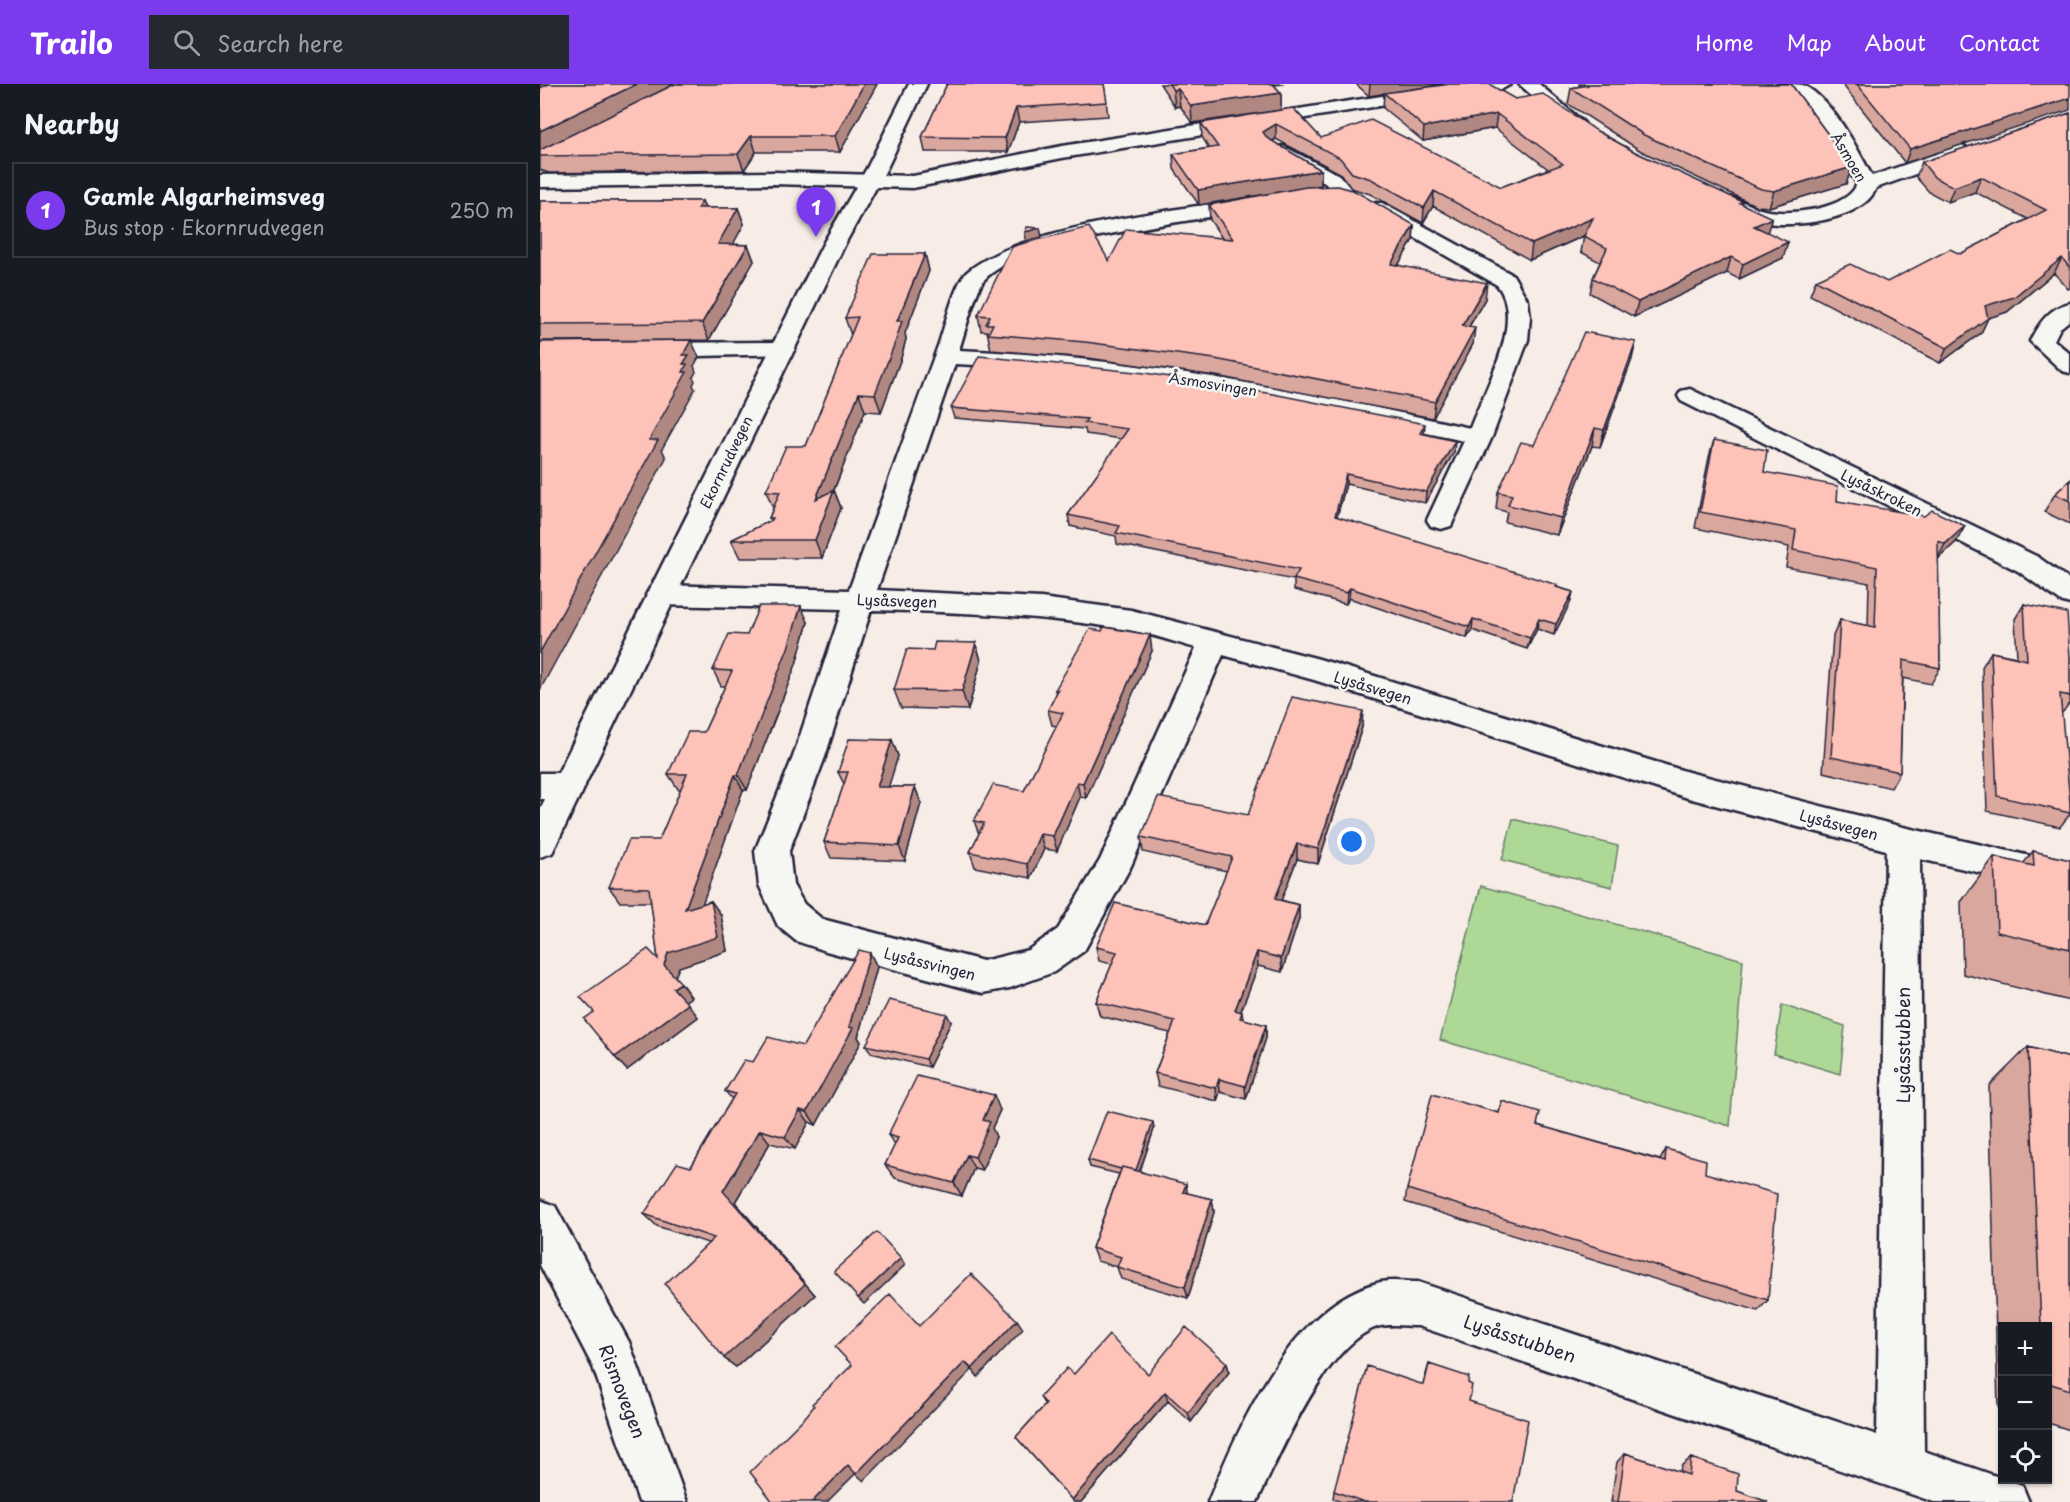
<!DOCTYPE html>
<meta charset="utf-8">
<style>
:root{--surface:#171b24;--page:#242831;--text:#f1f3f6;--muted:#9ea1a6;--line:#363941;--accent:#7c3aed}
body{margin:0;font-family:"Playpen Sans",sans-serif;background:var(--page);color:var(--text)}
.controls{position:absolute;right:18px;bottom:18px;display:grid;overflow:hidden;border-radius:0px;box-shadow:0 2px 4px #0004}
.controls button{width:54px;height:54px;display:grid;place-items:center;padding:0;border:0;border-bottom:2px solid var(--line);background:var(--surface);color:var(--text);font:30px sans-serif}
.you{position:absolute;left:812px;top:758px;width:21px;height:21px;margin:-15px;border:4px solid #fff;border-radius:50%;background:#1a73e8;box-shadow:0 0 0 9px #1a73e833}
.badge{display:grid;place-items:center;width:39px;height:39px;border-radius:50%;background:var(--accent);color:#fff;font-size:20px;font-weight:700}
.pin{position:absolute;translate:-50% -50px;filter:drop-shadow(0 2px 3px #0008)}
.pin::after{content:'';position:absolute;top:32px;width:21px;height:18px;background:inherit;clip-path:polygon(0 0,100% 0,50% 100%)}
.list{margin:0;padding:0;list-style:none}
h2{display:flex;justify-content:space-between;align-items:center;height:78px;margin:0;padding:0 24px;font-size:26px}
h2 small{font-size:20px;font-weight:400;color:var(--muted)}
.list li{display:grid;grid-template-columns:39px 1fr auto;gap:18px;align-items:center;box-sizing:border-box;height:96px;margin:0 12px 12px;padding:0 12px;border:2px solid var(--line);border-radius:0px}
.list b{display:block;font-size:22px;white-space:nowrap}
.list p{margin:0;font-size:20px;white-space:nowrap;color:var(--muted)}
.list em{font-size:20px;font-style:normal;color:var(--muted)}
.icon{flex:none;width:33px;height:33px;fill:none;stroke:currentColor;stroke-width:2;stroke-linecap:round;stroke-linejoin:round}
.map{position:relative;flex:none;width:1530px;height:1418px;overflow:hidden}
header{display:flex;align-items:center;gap:36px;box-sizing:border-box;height:84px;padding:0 30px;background:var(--accent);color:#fff}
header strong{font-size:28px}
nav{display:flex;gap:33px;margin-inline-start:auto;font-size:21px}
.search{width:420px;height:54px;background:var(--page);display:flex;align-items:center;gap:15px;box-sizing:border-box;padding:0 21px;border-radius:0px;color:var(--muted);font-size:22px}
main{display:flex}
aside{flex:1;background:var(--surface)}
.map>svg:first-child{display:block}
.green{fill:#add896;stroke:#687d68;stroke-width:1.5}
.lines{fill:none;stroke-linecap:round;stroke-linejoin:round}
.minor-casing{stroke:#22223b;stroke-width:5}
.major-casing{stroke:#22223b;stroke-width:5}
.minor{fill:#f6f6f2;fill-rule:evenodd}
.major{fill:#f6f6f2;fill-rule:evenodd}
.wall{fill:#daa79e;stroke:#22223b;stroke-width:1.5}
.shaded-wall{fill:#b18881;stroke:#22223b;stroke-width:1.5}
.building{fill:#fdc2b8;stroke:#22223b;stroke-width:1.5}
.labels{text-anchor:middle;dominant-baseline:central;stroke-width:5;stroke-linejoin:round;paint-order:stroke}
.far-street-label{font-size:14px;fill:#22223b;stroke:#f6f6f2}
.street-label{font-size:15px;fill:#22223b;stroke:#f6f6f2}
.near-street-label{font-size:18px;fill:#22223b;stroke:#f6f6f2}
</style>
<header>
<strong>Trailo</strong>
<div class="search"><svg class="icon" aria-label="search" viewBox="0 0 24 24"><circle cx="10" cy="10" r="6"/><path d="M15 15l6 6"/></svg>Search here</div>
<nav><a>Home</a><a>Map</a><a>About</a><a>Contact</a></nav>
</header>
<main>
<aside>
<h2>Nearby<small></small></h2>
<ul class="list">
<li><span class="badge">1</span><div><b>Gamle Algarheimsveg</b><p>Bus stop · Ekornrudvegen</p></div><em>250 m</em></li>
</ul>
</aside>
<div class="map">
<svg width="1530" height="1418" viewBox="0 0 1530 1418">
<rect width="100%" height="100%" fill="#f7ece6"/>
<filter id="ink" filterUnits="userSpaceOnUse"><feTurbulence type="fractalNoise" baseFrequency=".0167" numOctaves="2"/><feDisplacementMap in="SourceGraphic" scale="12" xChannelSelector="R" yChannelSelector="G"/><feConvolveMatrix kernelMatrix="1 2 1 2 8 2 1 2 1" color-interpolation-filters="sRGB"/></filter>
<g filter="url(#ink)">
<path class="green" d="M973,735l105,27 -6,41 -110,-27z
M941,802l262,74 -13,166 -290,-86z
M1242,921l63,21 -5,48 -66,-20z"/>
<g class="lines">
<defs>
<path id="minor" d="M919,0h52l-9,5 -80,10 -360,59 -149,30 -139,-4 -234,3v-12l234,-3 139,4 149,-30z
M979,0h20l45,39 -2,4h-14z
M1239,0c8,0 17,0 24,1 29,14 54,63 69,91l90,-31 10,6 -3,4 -93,33c-15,41 -135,49 -159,14l3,-4c16,-4 29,9 44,12 24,6 83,0 93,-26l-40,-66z
M743,62l56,29 12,14 -5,8h-14l-3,-4 2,-3 -6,-7 -49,-27 -3,-4 3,-4z
M715,113l7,2 3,4 -3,4c-60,15 -240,30 -278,73 -8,9 -20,55 -25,70 174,7 342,41 511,78 14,-37 56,-108 27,-143l-129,-74 -3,-4 3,-4h14l131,72 15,26 2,16 -2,23 -36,97 -41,89 -10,3 -10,-3 -4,-6 37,-79c-169,-36 -336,-70 -509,-77l-78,226 164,8 90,12 188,49 369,113 215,55 167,38v28l-150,-34 4,592 98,34 7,17h-95l-516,-176c-13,0 -29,-3 -41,1 -52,18 -97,127 -120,175h-49c31,-76 83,-196 169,-219 13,-4 28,-1 41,-1l459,153 9,-585 -198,-52 -374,-118 -91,-25 -92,211 -47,85 -30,21 -44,16 -27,5 -157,-42 -30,-10 -18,-15 -19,-41 -4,-34 38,-94 49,-148 -182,-4 -10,-3 -4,-7 4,-7 10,-3 189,5c30,-82 60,-166 90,-247 6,-17 16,-61 28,-71 56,-47 214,-62 288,-75zM331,526c86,2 173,5 258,20 23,4 45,12 67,18l-96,212 -42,69 -30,21 -45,11 -161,-42 -18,-15 -11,-19 -4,-34 36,-94z
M1530,219v17l-10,8 -6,12 16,14v19l-8,-2 -32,-30c9,-18 19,-33 40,-38z
M243,258l8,2 4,5 -4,5 -142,3 -8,-2 -4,-5 4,-5 8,-2z
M1150,305l348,168 32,23v24l-10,-3 -42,-30 -337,-170 -3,-5 3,-5z
M0,689h29l12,4 4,9 -4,9 -12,4h-29z
M0,1116l15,6 74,136 58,160h-48l-46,-135 -53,-102z"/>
<path id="major" d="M369,0h18l-40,84 -41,74 -289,601 -5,10 -12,4v-48l284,-567 43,-74z"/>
</defs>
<use href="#minor" class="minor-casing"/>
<use href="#major" class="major-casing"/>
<use href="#minor" class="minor"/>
<use href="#major" class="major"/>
</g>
<path class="wall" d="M0,0h337l-37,68h-84l-12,18 -195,3 -9,-3z
M407,0h157l4,32 -89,6 -11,30h-83l-3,-15z
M620,0h124l-10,1 7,8v17l-89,13 -12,-17 -5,1z
M816,0h88l-52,8 123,7 82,32 38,21 108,52 24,28 16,26 -44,21 -12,-6 -93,44 -44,-24 3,-15 7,-16 -19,-10 3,-16 -54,24 -97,-54 -10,17 -53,-29 -19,-6 -11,-15 -64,-34 -4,2 49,29v15l-11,2 104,38 -1,15 -15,25 87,34 -16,28 4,17 -40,74 -217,-42 -128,-18 -97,-8 -4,-19h-6l-3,-16 131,-54 113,-23 -12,-18 -1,-15 63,-12 -73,12 -25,-36 -1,-15 36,-6 -7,-11 -1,-14 92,-15 28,30 180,49 47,-18 -53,-41 -72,13 -40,-33 1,-15 -15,3z
M1039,0h212l61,83 -6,17 -77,23 -12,-1 -116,-55 -73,-47 3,-16 9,-2z
M1302,0h228l-165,79z
M1530,29v175l-2,1 -14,-16 -47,39 -19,6 -7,15 -41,30 -130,-68 6,-15 71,2 73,-28 68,-35 -53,-27 -27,10 -19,-10 -13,-15 6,-15z
M0,117h162l3,7h33l6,16 -11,20 15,1 6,16 -45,79 -169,1z
M385,170l4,17 -24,62 1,6 -5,19 -20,54 -16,-1 -31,79 7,18 -19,50h-82l-9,-18 39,-19 -1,-3 4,-10 -7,-17 40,-45 45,-111 -6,-17z
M1092,275l-32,88 -8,-1 -35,89 -52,-13 2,-10 -11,-3 2,-17 36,-47z
M411,324l473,26 30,18 -29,51 -79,-19 -9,33 236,75 -3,11 -16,32 -17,-6 -10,20 -55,-19 -5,8 -118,-40 -3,6 -52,-14v-10l-177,-36 -1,-8 -46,-10 -2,-11 54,-76 -36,-5 -1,-5 -131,-11z
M1174,356l50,32 73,29 128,25 -9,16 -18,17 2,109 -9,16 -28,-6 -3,94 -9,16 -68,-16 10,-136 7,-16 28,6 1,-43 -83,-16 3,-20 -94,-19 14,-71z
M1530,396v44l-26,-12 11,-18z
M1484,520l46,53v45l-7,10h-2l9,90v12l-10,13 -73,-16 -5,-144 9,-15 26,5 -2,-38z
M268,538l-12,42 -49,126h-4l-41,114 9,-3 10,14 6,36 -48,16 -4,10 16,20 -6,4 13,16 -71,53 -12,-13 -21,-45 64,-53 -7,-57h-31l-11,-15 50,-47 22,-51h-3l-10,-15 36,-42 21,-46h-4l-8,-16 34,-35z
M436,559l5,18 -13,49 -67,-2 -7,-18 39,-40z
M612,567l-66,147 -6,-1 -23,54 -13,-2 -13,29 -56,-11 -5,-15 9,-18 -5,-13 50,-30 33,-65 -5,-1 -4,-15 8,-16 -1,-4z
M822,643l-44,137 -21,-5 -16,41 18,5v14l-17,53 -24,-6 -17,45 1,1 1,7 23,6v13l-20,61 -26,-7 -3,9 -59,-15 -3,-13 15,-40 -70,-17 -4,-14 16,-38 -13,-3 -3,-14 109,-22 22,-54 -84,-19 -2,-15 107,-22z
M352,656l6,16 -10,31h27l6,16 -16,58 -74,-3 -7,-16 20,-58 -6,-12z
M1493,767l37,9v141l-107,-27 -2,-72 33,-45 29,7z
M330,869l7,14 -19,70 3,5 -45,83 -7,-3 -14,27 -25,-6 -35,59 80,93 -79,72 -12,-9 -16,-115 -51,-17 -13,-12 47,-47 41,-68 -7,-8 28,-29 50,-16z
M411,938l-22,45 -58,-14 -5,-8z
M1488,963l42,11v372l-22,-7v-97h-46v83l-4,-2 -9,-321z
M962,1017l35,24 123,35 6,-11 39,24 63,127 -10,11 -353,-109 2,-13 92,-76z
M460,1026l-8,18 4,9 -14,33 -8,-2 -12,28 -67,-18 -10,-13 10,-20 -7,-10z
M614,1045l-14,42 47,22 25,6 2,13 -26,86 -67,-19 -4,-12 -20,-6 -5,-13 27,-74 -29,-7 -2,-7z
M687,1279l2,9 -38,50 -23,-21 -87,101h-7l-58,-65 29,-32 -5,-8 34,-23h74z
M889,1280l39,19 1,18 44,101h-171l-9,-3 1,-8 89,-107z
M1085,1369l55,19 1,-6 10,-8 46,33 31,11h-157l6,-40z"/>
<path class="shaded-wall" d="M0,0h15l-15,8z
M97,0h38l-135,67v-20z
M324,0h13l-37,68 -5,-16z
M830,0h74l-75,12z
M638,5l2,17 -5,1 -2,-17z
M741,9v17l-89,13 -1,-17z
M1530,14v12l-165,53 5,-14z
M476,24l3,14 -11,30 -3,-14z
M957,30l-2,14 -72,13 1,-14z
M736,40v15l-12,7 -1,-14z
M211,52l5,16 -12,18 -6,-16z
M1312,83l-6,17 -77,23 5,-16z
M781,86v15l-122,20 -1,-15z
M1441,93l-6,15 -27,10 6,-15z
M894,107l-1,15 -10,17 1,-15z
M162,117l7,17 -11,-10z
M198,124l6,16 -20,37 -6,-17z
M1053,134l-3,15 -60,27 2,-16z
M1232,134l-5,15 -13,-7z
M874,141l-1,15 -23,39 1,-15z
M500,144l2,9 -16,4 -1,-9z
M1248,158l-5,16 -44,21 4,-15z
M208,161l6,16 -45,79 -7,-17z
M385,170l4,17 -24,62 1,6 -5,19 -20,54 -6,-18 22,-73z
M1191,173l-4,16 -93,44 4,-15z
M1522,174l-8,15 -47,39 -19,6 -7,15 -41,30 7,-15 38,-42z
M947,199l-2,16 -25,43 2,-16z
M935,244l-2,16 -40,74 2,-16z
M151,256l8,17 -5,9 2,6 -3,5 2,4 -2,4 2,4 -33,60 4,9 -126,232v-38l143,-280v-17z
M1096,258l-4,17 -32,88 4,-17z
M319,309l6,18 -42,106 -7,-18z
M885,340l-1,11 -4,-2z
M1055,344l-3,18 -35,89 4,-17z
M915,357l-1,11 -29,51 1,-11z
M806,390v10l-12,43 1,-11z
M294,406l7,18 -19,50 -7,-18z
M1425,442l-9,16 -19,18 8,-16z
M810,504l-1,10 -3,6 1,-11z
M1033,508l-3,11 -16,32 2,-11z
M261,522l7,16 -12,42 -49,126 -9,-15z
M933,535l-1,11 -5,8 2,-11z
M999,535l-2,10 -10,20 3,-11z
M610,551l2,16 -66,147 -3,-15z
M436,559l5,18 -13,49 -6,-19z
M823,627l-1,16 -44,137v-15z
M352,656l6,16 -14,46 -7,-15z
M195,691l8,15 -48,134 -10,-15z
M537,698l3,15 -23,54 -4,-15z
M375,703l6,16 -16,58 -6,-15z
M500,750l4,15 -13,29 -4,-14z
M757,760v15l-21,55 -1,-15z
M171,817l10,14 6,36 -48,16 -5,12 -10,-14 4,-12z
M759,821v14l-17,53 -1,-14z
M717,868l1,14 -22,58 -1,-14z
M330,869l7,14 -19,70 3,5 -45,83 -9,-13 42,-85z
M141,899l10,14 -7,5 -11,-14z
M148,920l10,13 -71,53 -12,-13z
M407,930l4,8 -22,45 -4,-8z
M726,941v13l-20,61 -1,-13z
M679,995l1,13 -3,9 -1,-13z
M454,1011l6,15 -8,18 4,9 -14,33 -7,-13 8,-37z
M260,1026l9,12 -14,27 -10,-12z
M613,1038l1,7 -17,50 -2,-7z
M220,1046l10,13 -35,59 80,93 -79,72 -12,-9 -1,-167z
M427,1071l7,13 -12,28 -8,-13z
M646,1100l2,13 -5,-5z
M672,1115l2,13 -26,86 -3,-11z
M361,1174l4,7 -41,39 -6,-6z
M477,1236l6,9 -45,48 -6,-8z
M425,1278l7,8 -108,111 -8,-7z
M687,1279l2,9 -38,50 -3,-9z
M625,1308l3,9 -87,101h-7l-2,-2z
M308,1381l9,7 -30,30h-15z"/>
<path class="building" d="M9,0h88l-97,47v-43z
M135,0h189l-29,52h-84l-13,18 -198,2v-6z
M407,0h157l3,18 -91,6 -11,30 -83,-1z
M629,0h104l8,9 -90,13 -13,-17 -5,1z
M911,0h38l26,15 28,-5 54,37 38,21 108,50 -3,1 32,15 -18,8 34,16 -45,22 -12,-7 -93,45 -45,-24 14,-30 -23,-12 9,-18 -61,26 -98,-53 -10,17 -53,-29 -19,-6 -12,-15 -64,-34 -13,8 4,6 54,32 -123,20 -25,-36 45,-7 -17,-24 92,-15 28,30 50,-18 130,67 62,-23 -66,-50 -73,13 -40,-34z
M1048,0h203l61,83 -78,24 -13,-2 -117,-54 -73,-47 17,-3z
M1317,0h213v14l-160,51z
M1530,29v155l-8,-10 -48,39 -29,9 3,12 -41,30 -131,-68 34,-16 37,18 63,-33 10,5 86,-44 -65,-33 -27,10 -19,-9 -13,-16z
M798,102l17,5 59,34 -23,39 96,19 -25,43 13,2 -40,74 -220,-43 -130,-17 -97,-8 5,-10h-7l4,-8 -12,-1 34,-68 5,-2 72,-18 20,34 17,-32 107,10 -24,-34 97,-18z
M0,117h162l-4,7h40l-20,36 30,1 -46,78 -162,1z
M487,143l13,1 -15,4z
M333,170h52l-28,67h5l-6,19 -21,54 -16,-1 -43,106 18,-9 -19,50h-84l41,-20 1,-2h-4l11,-26 -14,-1 20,-45h20l52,-129 -13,1z
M1044,248l52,10 -32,88 -9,-2 -34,90 -53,-13 4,-10 -14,-3 23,-50 13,3z
M151,256l-8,15h6l-6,9h4l-4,8h4l-38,68h9l-118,212v-310z
M439,272l166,17 128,21 152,30 -5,9 35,8 -29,51 -80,-18 -11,42 222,69 -1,2 17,5 -17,32 -17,-5 -9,19 -57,-19 -4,8 -119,-39 -3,5 -53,-14 5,-9 -183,-37 4,-7 -52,-11 60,-86 -44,-6 3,-4 -136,-11z
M1174,356l53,10 -3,22 74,14 -1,15 87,15 8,-6 33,16 -20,18 -7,-3 2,127 -37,-8 -3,112 -69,-15 9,-137 35,7 2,-60 -84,-17 3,-20 -96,-18z
M1530,396v21l-15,-7z
M1484,520l43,9 3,44v39l-10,-2 10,108v11l-73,-17 -6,-144 36,8z
M219,522h42l-13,42 -50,127h-3l-50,134 26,-8 7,36 -50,16 -4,12 17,18 -8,5 15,16 -73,53 -31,-38 10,-7 -14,-15 68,-48 10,10 -9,-71 -40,-1 20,-47h30l28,-66h-19l20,-42h16l28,-61 -19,-1 16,-36 18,1z
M564,543l46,8 -67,148 -6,-1 -24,54 -13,-2 -13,30 -57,-12 14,-29 -10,-2 19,-36 31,6 39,-78 -15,-3 10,-20h-3l35,-61 12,2z
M395,558l41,1 -14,48 -68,-1 13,-41 26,1z
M752,613l71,14 -45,138 -21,-5 -22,55 24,6 -18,53 -24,-6 -22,58 7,2 -2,6 26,7 -21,61 -26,-7 -3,9 -61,-15 20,-52 -79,-19 21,-50 -21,-5 19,-44 90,22 27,-68 -91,-20 17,-40 90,18z
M309,655l43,1 -15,47h38l-16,59 -75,-4 24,-70h-10z
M1493,767l37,9v89l-73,-17 -3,-75 40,9z
M319,866l11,3 -21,74 4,1 -46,84 -7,-2 -15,27 -25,-7 -37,61 82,93 -81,74 -59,-74 49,-46 -70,-24 33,-51 14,4 44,-73 -10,-3 19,-31 9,2 15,-25 35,9z
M349,916l58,14 -22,45 -59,-14z
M1488,963l42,11v332l-22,-7v-57h-7z
M377,992l77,19 -11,25 7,2 -15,35 -8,-2 -13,28 -69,-18 13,-27 -10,-3z
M892,1010l67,19 3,-12 38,11 -3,13 128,37 1,-13 40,11 -1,13 72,21 -9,106 -361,-111z
M567,1027l46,11 -17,48 -14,-3 -1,2 -33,-9z
M582,1083l64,17 -3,8 29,7 -27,88 -68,-20 4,-10 -29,-9z
M337,1148l24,26 -43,40 -24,-27z
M431,1190l46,46 -45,49 -7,-7 -109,112 -8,-9 -36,37h-39l-23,-30 57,-57 7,-9 -2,-2 40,-39 -17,-18 55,-53 29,32z
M646,1243l41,36 -39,50 -23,-21 -93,108 -56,-63 30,-33 -6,-7 27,-29 7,6 35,-39 39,39z
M889,1280l40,13 -1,6 4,2 -3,16 59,19 -15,82h-149l-30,-11 33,-125 57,19z
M1085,1369l64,22 2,-17 47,16 -1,17 31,11h-150z"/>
</g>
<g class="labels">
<g class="far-street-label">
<text transform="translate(1309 73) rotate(59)">Åsmoen</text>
<text transform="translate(673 300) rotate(9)">Åsmosvingen</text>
<text transform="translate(186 378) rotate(-64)">Ekornrudvegen</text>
</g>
<g class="street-label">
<text transform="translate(1342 408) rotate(26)">Lysåskroken</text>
<text transform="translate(357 516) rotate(2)">Lysåsvegen</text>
<text transform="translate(833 603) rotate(17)">Lysåsvegen</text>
<text transform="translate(1299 740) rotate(15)">Lysåsvegen</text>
<text transform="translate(390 879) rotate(14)">Lysåssvingen</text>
</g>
<g class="near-street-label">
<text transform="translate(1362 961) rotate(-90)">Lysåsstubben</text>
<text transform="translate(980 1254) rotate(18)">Lysåsstubben</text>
<text transform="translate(83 1307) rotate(69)">Rismovegen</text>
</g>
</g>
</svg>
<div class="controls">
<button>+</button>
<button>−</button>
<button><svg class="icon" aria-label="locate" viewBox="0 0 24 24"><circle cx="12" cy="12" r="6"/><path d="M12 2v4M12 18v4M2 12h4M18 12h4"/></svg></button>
</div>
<div class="you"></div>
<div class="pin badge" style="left:276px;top:153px">1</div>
</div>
</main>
